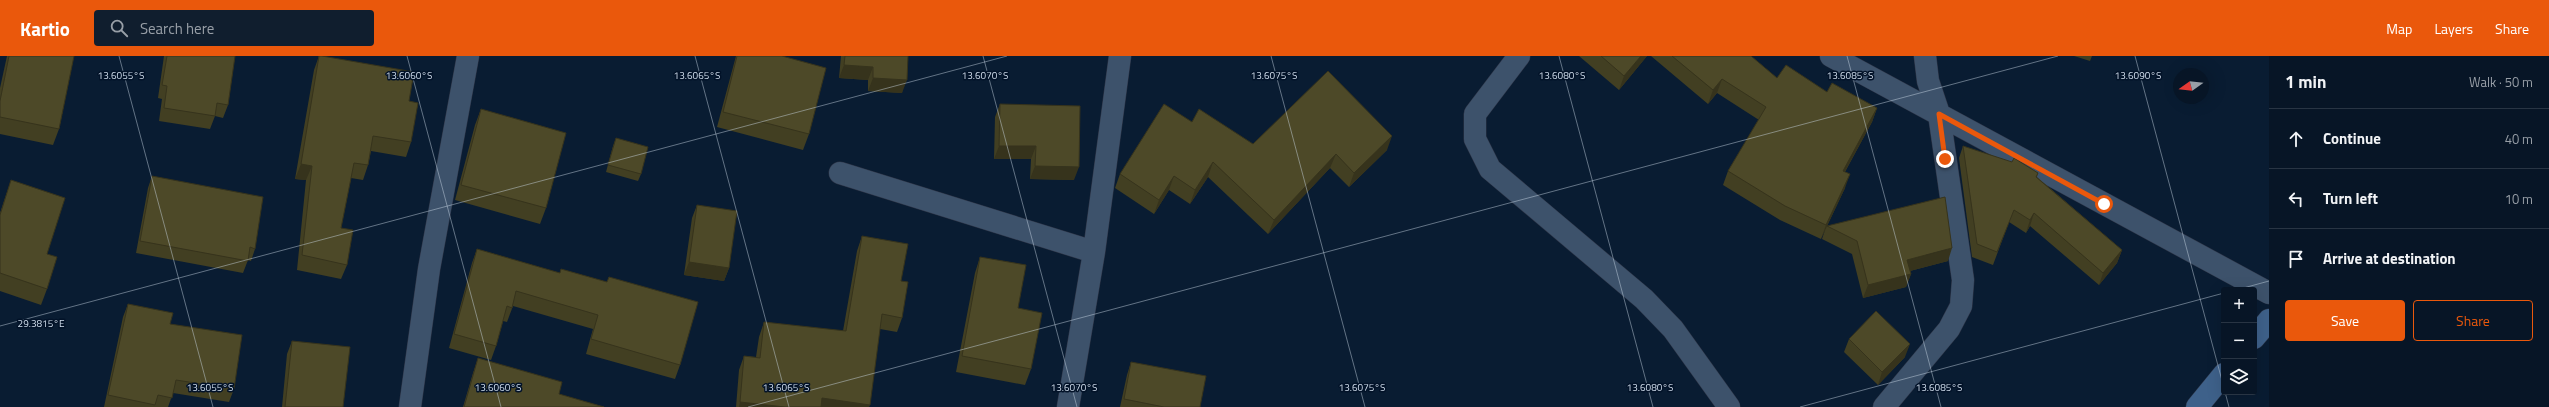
<!DOCTYPE html>
<meta charset="utf-8">
<style>
:root{--surface:#071526;--page:#101e2e;--text:#f1f3f6;--muted:#989fa7;--line:#283443;--accent:#ea580c}
body{margin:0;font-family:"Titillium Web",sans-serif;background:var(--page);color:var(--text)}
.controls{position:absolute;right:12px;bottom:12px;display:grid;overflow:hidden;border-radius:4px;box-shadow:0 4px 16px #0002}
.controls button{width:36px;height:36px;display:grid;place-items:center;padding:0;border:0;border-bottom:1px solid var(--line);background:var(--surface);color:var(--text);font:20px sans-serif}
.compass{position:absolute;left:2173px;top:12px;width:36px;height:36px;border-radius:50%;background:var(--surface);box-shadow:0 4px 16px #0002;rotate:255deg}
.stop{position:absolute;width:12px;height:12px;margin:-9px;border:3px solid #ea580c;border-radius:50%;background:#fff}
.stop.end{background:#ea580c;border-color:#fff;box-shadow:0 1px 4px #0008}
.list{margin:0;padding:0;list-style:none}
h2{display:flex;justify-content:space-between;align-items:center;height:52px;margin:0;padding:0 16px;font-size:17px}
h2 small{font-size:13px;font-weight:400;color:var(--muted)}
.list li{display:grid;grid-template-columns:26px 1fr auto;gap:12px;align-items:center;box-sizing:border-box;height:60px;padding:0 16px;border-top:1px solid var(--line)}
.list b{display:block;font-size:15px;white-space:nowrap}
.list em{font-size:13px;font-style:normal;color:var(--muted)}
.actions{display:flex;gap:8px;padding:12px 16px}
.actions a{flex:1;padding:9px 0;border:1px solid var(--accent);border-radius:4px;text-align:center;font-size:14px;color:var(--accent)}
.actions .main{background:var(--accent);color:#fff}
.icon{flex:none;width:22px;height:22px;fill:none;stroke:currentColor;stroke-width:2;stroke-linecap:round;stroke-linejoin:round}
.map{position:relative;flex:none;width:2269px;height:351px;overflow:hidden}
header{display:flex;align-items:center;gap:24px;box-sizing:border-box;height:56px;padding:0 20px;background:var(--accent);color:#fff}
header strong{font-size:19px}
nav{display:flex;gap:22px;margin-inline-start:auto;font-size:14px}
.search{width:280px;height:36px;background:var(--page);display:flex;align-items:center;gap:10px;box-sizing:border-box;padding:0 14px;border-radius:4px;color:var(--muted);font-size:15px}
main{display:flex}
aside{flex:1;background:var(--surface)}
.map>svg:first-child{display:block}
.lines{fill:none;stroke-linecap:round;stroke-linejoin:round}
.street-casing{stroke:#2e3547;stroke-width:23}
.secondary-casing{stroke:#2e3547;stroke-width:23}
.street{stroke:#3d526b;stroke-width:22}
.secondary{stroke:#3e618a;stroke-width:22}
.wall{fill:#423f22}
.shaded-wall{fill:#36331c}
.building{fill:#4d4928;stroke:#36331c}
.route{stroke:#ea580c;stroke-width:5}
.ticks{fill:none;stroke:#d0ddec;stroke-width:1;stroke-opacity:0.45}
.ticks-label{font-size:10px;text-anchor:middle;fill:#d0ddec;stroke:#021228;stroke-width:3;stroke-linejoin:round;paint-order:stroke}
</style>
<header>
<strong>Kartio</strong>
<div class="search"><svg class="icon" aria-label="search" viewBox="0 0 24 24"><circle cx="10" cy="10" r="6"/><path d="M15 15l6 6"/></svg>Search here</div>
<nav><a>Map</a><a>Layers</a><a>Share</a></nav>
</header>
<main>
<div class="map">
<svg width="2269" height="351" viewBox="0 0 2269 351">
<rect width="100%" height="100%" fill="#091c32"/>
<g class="lines">
<defs>
<path id="street" d="M1519,0l-44,58v25l15,30 154,130 29,30 56,78
M1831,0l438,237
M840,117l254,79
M410,351l19,-138 39,-213
M1068,351l26,-155 26,-196
M1884,351l65,-78 12,-23 2,-26 -24,-166 -11,-33 -3,-25"/>
<path id="secondary" d="M2254,282l15,-18
M2197,351l27,-33"/>
</defs>
<use href="#street" class="street-casing"/>
<use href="#secondary" class="secondary-casing"/>
<use href="#street" class="street"/>
<use href="#secondary" class="secondary"/>
</g>
<path class="wall" d="M7,0h67l-15,73 -6,16 -53,-11v-46z
M164,0h71l-7,49 -5,13 -8,-2 -5,13 -51,-8 3,-22 -4,-1z
M319,0l90,45 2,41 -5,15 -35,-6 -3,14 -5,15 -12,-2 -10,50 6,37 -6,14 -44,-9 9,-90 -11,-1 19,-109z
M736,0h46l27,78 -6,16 -86,-23z
M841,0h67l-6,37 -34,-2v-11l-29,-2z
M1579,0h68l-28,34z
M1651,0h100l26,22 50,14 50,16 -5,14 -27,50v16l-18,38 121,35 -38,10 1,3 -5,13 -43,11 -11,-44 -30,-15 3,-9 -4,9 -41,-19 -57,-35 5,-14 31,-51 -42,-27 -9,11z
M2074,0h18l-2,5z
M1000,48l74,76 -44,-1 1,-20h-37l1,-42z
M481,53l65,99 -6,16 -85,-24 20,-75z
M1192,66l61,22 134,6 -38,37 -19,-19 -62,66 -60,-57 -18,27 -21,-14 -15,24 -39,-26 5,-14z
M616,82l25,36 -3,7 -32,-9 7,-26z
M1963,90l75,27 -1,4 85,73 -5,13 -18,22 -69,-59 -4,7 -17,-11 -16,43 -21,-8 -13,-99z
M152,120l103,73 -4,12 -3,-1 -5,13 -107,-20 12,-65z
M11,124l36,74v35l-6,16 -41,-14v-78z
M697,149l32,63 -5,13 -40,-6 8,-57z
M862,180l39,45 1,37 -5,14 -17,-3 -11,78h-133l3,-37 5,-14 12,1 3,-20 5,-15 79,9 14,-80z
M477,193l83,24 1,-4 46,13 2,-5 71,88 -5,14 -89,-25 7,-25 -80,-23 -6,16 -4,-1 -7,25 -5,14 -42,-12 23,-85z
M980,201l38,51 13,61 -6,16 -69,-13 19,-99z
M128,248l42,20 64,65 -5,13 -56,-9 -5,14h-64l19,-90z
M1849,283l56,18 -27,28 -34,-33z
M292,285l51,66h-61l5,-53z
M478,302l81,36 45,13h-141l10,-34z
M1131,306l69,45h-80l7,-32z"/>
<path class="shaded-wall" d="M1641,0h6l-28,34 5,-14z
M844,9l29,2 -5,13 -29,-2z
M873,22l34,2 -5,13 -34,-2z
M1722,23l-5,14 -9,11 5,-14z
M1877,52l-5,14 -34,62 5,-13z
M1392,80l-5,14 -38,37 5,-14z
M999,90h37l-5,13h-37z
M1336,98l-6,14 -62,66 6,-14z
M1213,106l-5,15 -18,27 5,-14z
M301,108l11,2 -6,14 -11,-1z
M1035,110l44,1 -5,13 -44,-1z
M1850,118l-5,14 -24,51 5,-14z
M1174,120l-5,14 -15,24 5,-14z
M2034,157l-4,13 -4,7 4,-13z
M1952,192l-4,13 -46,12 5,-13z
M2122,194l-5,13 -18,22 4,-12z
M689,206l40,6 -5,13 -40,-6z
M1911,218l-5,13 -43,11 5,-13z
M1910,288l-5,13 -27,28 4,-13z
M822,342l48,7 -1,2h-51z
M740,346l45,5h-46z"/>
<path class="building" d="M9,0h65l-15,73 -59,-12v-16z
M167,0h68l-7,49 -11,-2 -2,13 -51,-8 3,-22 -5,-1z
M319,0h3l92,16 -5,29 9,2 -7,39 -38,-6 -5,29 -14,-2 -13,65 12,2 -6,35 -45,-10 10,-89 -11,-2z
M737,0h45l44,12 -17,66 -86,-22z
M845,0h63l-1,24 -34,-2v-11l-29,-2z
M1601,0h40l-17,20z
M1672,0h79l26,22 9,-13 41,27 5,-9 45,25 -34,63 7,3 -24,51 -41,-19 -57,-35 38,-64 -44,-28 -9,11z
M1328,15l64,65 -38,37 -18,-19 -62,66 -61,-58 -18,28 -21,-14 -15,24 -39,-26 44,-70 28,18 7,-13 54,35z
M1000,48l80,2 -1,61 -44,-1 1,-20h-37z
M481,53l85,24 -20,75 -85,-23z
M616,82l32,9 -7,27 -33,-9z
M1963,90l49,16 2,-4 24,15 -2,4 86,73 -19,23 -69,-60 -4,7 -16,-10 -17,42 -20,-8z
M152,120l111,21 -8,52 -5,-2 -2,14 -108,-20z
M11,124l54,18 -18,56 10,3 -10,32 -47,-16v-58z
M1945,141l7,51 -45,12 4,14 -43,11 -11,-44 -30,-15z
M697,149l40,6 -8,57 -40,-6z
M862,180l46,8 -7,37 7,1 -6,36 -20,-4 -12,91 -48,-7 -1,9h-36l-45,-5 4,-46 16,2 4,-36 82,9z
M477,193l83,24 1,-4 46,13 2,-5 89,25 -18,63 -89,-26 7,-24 -82,-24 -4,17 -5,-2 -11,40 -42,-12z
M980,201l46,8 -8,43 24,5 -11,56 -69,-13z
M128,248l45,9 -3,11 72,11 -8,54 -58,-9 -4,18 -14,-3 -3,10 -47,-10z
M1876,255l34,33 -28,28 -33,-33z
M292,285l58,6 -7,60h-58z
M478,302l84,24 -3,12 45,13h-140z
M1131,306l75,14 -6,31h-36l-40,-8z"/>
<g class="lines">
<path class="route" d="M1945,103l-6,-45 165,90"/>
</g>
<path class="ticks" d="M119,0l94,351M407,0l94,351M695,0l94,351M983,0l94,351M1271,0l94,351M1559,0l94,351M1847,0l94,351M2135,0l89,332M2236,234l33,-9M0,270l1007,-270M2225,336l4,15M748,351l1310,-351M1800,351l424,-114"/>
<g class="ticks-label">
<text x="121" y="23">13.6055°S</text>
<text x="409" y="23">13.6060°S</text>
<text x="697" y="23">13.6065°S</text>
<text x="985" y="23">13.6070°S</text>
<text x="1274" y="23">13.6075°S</text>
<text x="1562" y="23">13.6080°S</text>
<text x="1850" y="23">13.6085°S</text>
<text x="2138" y="23">13.6090°S</text>
<text x="41" y="271">29.3815°E</text>
<text x="210" y="335">13.6055°S</text>
<text x="498" y="335">13.6060°S</text>
<text x="786" y="335">13.6065°S</text>
<text x="1074" y="335">13.6070°S</text>
<text x="1362" y="335">13.6075°S</text>
<text x="1650" y="335">13.6080°S</text>
<text x="1939" y="335">13.6085°S</text>
</g>
</svg>
<div class="controls">
<button>+</button>
<button>−</button>
<button><svg class="icon" aria-label="layers" viewBox="0 0 24 24"><path d="M12 4l9 5-9 5-9-5zM3 14l9 5 9-5"/></svg></button>
</div>
<svg class="compass" viewBox="-18 -18 36 36"><path d="M0-13l5 13h-10z" fill="#e53935"/><path d="M0 13l5-13h-10z" fill="#989fa7"/></svg>
<div class="stop" style="left:2104px;top:148px"></div>
<div class="stop end" style="left:1945px;top:103px"></div>
</div>
<aside>
<h2>1 min<small>Walk · 50 m</small></h2>
<ul class="list">
<li><svg class="icon" aria-label="ahead" viewBox="0 0 24 24"><path d="M12 20V5M6 11l6-6 6 6"/></svg><div><b>Continue</b></div><em>40 m</em></li>
<li><svg class="icon" aria-label="left" viewBox="0 0 24 24"><path d="M17 20v-9H6M10 6l-5 5 5 5"/></svg><div><b>Turn left</b></div><em>10 m</em></li>
<li><svg class="icon" aria-label="arrive" viewBox="0 0 24 24"><path d="M6 21V4h12l-3 4 3 4H6"/></svg><div><b>Arrive at destination</b></div></li>
</ul>
<div class="actions"><a class="main">Save</a><a>Share</a></div>
</aside>
</main>
